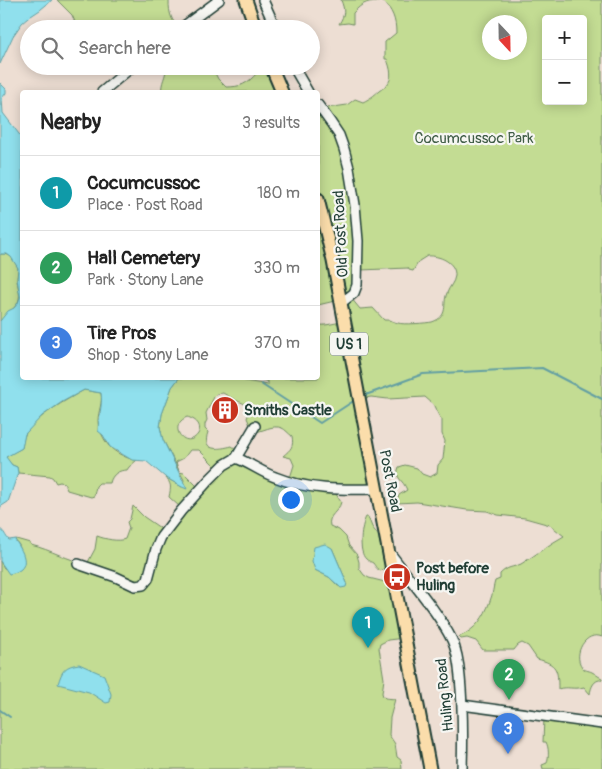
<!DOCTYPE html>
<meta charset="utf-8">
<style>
:root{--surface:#fff;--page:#f6f6f6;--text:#222;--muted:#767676;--line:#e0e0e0;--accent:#c8321e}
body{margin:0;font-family:Pangolin,sans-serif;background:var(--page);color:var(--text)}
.controls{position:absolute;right:15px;top:15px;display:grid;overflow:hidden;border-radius:5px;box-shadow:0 2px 12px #0003}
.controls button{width:45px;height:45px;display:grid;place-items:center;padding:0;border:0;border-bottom:1px solid var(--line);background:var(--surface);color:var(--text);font:25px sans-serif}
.compass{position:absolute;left:482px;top:15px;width:45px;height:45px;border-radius:50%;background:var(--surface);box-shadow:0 2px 12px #0003;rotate:158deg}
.you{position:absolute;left:290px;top:499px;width:18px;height:18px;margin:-12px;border:4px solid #fff;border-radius:50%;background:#1a73e8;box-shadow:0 0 0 8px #1a73e833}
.badge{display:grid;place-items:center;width:32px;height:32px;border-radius:50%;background:var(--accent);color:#fff;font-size:16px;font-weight:700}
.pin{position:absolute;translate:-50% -41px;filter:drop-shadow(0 1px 2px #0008)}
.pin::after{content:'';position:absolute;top:26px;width:18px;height:15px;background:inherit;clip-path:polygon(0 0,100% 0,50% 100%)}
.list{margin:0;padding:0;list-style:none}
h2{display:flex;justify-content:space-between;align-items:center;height:65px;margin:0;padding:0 20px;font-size:21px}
h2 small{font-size:16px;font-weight:400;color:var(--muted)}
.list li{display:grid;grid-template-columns:32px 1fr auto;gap:15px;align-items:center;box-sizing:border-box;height:75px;padding:0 20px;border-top:1px solid var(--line)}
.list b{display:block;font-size:19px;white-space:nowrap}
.list p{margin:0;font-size:16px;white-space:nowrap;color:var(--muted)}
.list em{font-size:16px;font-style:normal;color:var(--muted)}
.icon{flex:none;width:28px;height:28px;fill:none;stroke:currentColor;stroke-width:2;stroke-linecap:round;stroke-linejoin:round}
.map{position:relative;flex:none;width:602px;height:769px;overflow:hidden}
.search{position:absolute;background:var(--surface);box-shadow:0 2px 12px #0003;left:20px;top:20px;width:300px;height:55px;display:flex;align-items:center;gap:12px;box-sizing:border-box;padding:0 18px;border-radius:28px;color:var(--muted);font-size:19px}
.panel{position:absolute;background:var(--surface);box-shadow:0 2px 12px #0003;left:20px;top:90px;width:300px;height:290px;border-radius:5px}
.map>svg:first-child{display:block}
.green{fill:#c3dc93;stroke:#718c64;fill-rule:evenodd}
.water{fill:#90e0ed;stroke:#639fa3}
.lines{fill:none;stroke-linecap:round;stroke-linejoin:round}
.stream{stroke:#639fa3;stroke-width:2}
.minor-casing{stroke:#1f3d34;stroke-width:12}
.major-casing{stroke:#1f3d34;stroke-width:15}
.minor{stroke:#f6f6f2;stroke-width:9}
.major{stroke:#fbddab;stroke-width:11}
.labels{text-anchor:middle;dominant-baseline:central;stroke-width:4.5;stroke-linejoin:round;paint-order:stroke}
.shield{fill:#f6f6f2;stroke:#60746d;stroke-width:1}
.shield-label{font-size:14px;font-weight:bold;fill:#1f3d34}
.park-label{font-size:15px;fill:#405d47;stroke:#f6f6f2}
.street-label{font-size:15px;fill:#1f3d34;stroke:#f6f6f2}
.poi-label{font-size:15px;font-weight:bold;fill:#1f3d34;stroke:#f6f6f2;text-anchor:start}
</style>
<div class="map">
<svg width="602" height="769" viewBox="0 0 602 769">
<rect width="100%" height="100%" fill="#edded3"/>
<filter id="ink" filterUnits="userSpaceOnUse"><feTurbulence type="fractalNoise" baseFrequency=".02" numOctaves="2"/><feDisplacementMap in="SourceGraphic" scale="10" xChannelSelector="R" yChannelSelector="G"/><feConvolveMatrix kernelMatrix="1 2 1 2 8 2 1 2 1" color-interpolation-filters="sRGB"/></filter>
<g filter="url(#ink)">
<path class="green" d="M57,0h114l-2,1c0,13 2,18 10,28h-101l-6,-14z
M341,0h261v637c-16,-7 -30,17 -20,30 3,4 6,3 10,5 4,2 5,4 10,6v2c-8,-1 -11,7 -12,14l-6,-7c-10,3 -17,-1 -26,2 0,-20 -1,-25 -21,-30l-9,-13 -6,-3 -4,2 -4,5h-31l-7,-9 -9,-3 -6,1 -2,-2c17,-8 25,-19 31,-36 3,-7 3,-14 5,-20l5,-2v-5c8,-8 12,-6 21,-10 15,-9 28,-20 43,-28l-14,-11 -25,-7 -27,-3 -11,-4 -20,-1 -50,-8 -20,1v-4l2,-4 8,-5c-4,-11 -13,-11 -8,-23l6,-2 12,3 5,6 8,3 7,-4 1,-8 5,-6 2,-18 -3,-7v-14l-3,-4 -6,-12 -8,-7 -37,2 -17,-2 -11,2 16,90 -42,2 7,11c-2,10 -14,13 -11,24l9,4 7,7 3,9 8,9 2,7v6l5,7 5,3 20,5 15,55 -16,2 -8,4 -1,4 5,31 -2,14 1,3 2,2 10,1 -5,19 -1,17 6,9 2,13 4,3 1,9h-402v-208l4,7 13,4 7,-8 -5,-19 -4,-5 1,-1 14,4 1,2c20,5 37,15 56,19l8,-15 2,-13c8,3 21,6 28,3l4,-11 -2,-6 3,-3 3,-13 11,11 19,13 17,-23 -11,-10c2,-10 3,-13 -4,-20l17,10 2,-7 -21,-40 -3,-13 2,-13 10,-27 7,-9h61l5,3 23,4v-3l-12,-4h62v-53c8,1 16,-2 24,-3l-3,-22 -21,5v-74l7,-4 -7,-29v-93l9,11 4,-2 -4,-6 20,-3 8,-6 8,3c8,-4 10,-6 16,-11 2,-2 5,-3 7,-5 8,-8 4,-18 1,-27h-2v-17l11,-9c0,-14 -4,-23 -13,-32 -15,0 -20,1 -30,12v11l-5,-1 -9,1c6,-10 6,-13 2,-24zM546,19h37v82h-37zM490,22h30v30h-30zM427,256c12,-1 29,6 28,20 -1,7 -6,11 -8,17 -5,11 3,23 -15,29 -5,1 -29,3 -34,1 -8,-2 -5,-3 -14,-3l-11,-12 -13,1 -9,-11 10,-28 47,-2 1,2 4,1 6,-10zM223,393c4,2 8,5 12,7 10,4 18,5 12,18l6,14c10,0 19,-8 29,-4 3,1 7,6 10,8 2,11 -1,13 -9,20l8,2 3,7 -5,16 -52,-24 3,-5 -8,-6c-12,3 -31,7 -24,-14l-3,-3v-5l2,-4 -1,-7 8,-16 2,-3zM187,417c8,2 16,8 11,17 -12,17 -32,-8 -11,-17zM190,450h9l18,18 -19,19 -14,-14 -5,-1 -3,-10 8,-4zM332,548l15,35 -1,3h-8l-9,-9 -14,-7z
M166,66h44l4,5 4,8 8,8c15,0 21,-3 31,-14v-7h14l11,26h-120c-2,-9 5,-16 4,-26z
M1,254c9,-1 15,6 17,14 1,4 -1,8 -1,12 1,9 5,16 0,24 -4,7 -12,11 -17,17v-66z
M84,390l17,3c2,10 -3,18 -3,28 0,7 6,19 11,25 5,6 20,14 28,14l-8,7 -2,3c-8,0 -15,4 -17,13h-11l-3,3 -2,10 -3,1 -24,-7 -3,-7 -4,-1 -4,1 -3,-5 -3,-2 -32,-3 -1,-6 -5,-2 -7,-8 17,-9c1,-5 1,-11 4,-15 12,-18 39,-32 58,-43z
M366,517h2l4,10 6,8 7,29 -1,4 -3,3c-5,-2 -5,-4 -8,-8 -2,-1 -5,-2 -7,-4 -8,-7 -5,-33 0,-42z
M544,718l58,6v45h-59l-1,-4 5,-2c2,-7 2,-15 -1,-21h-3z"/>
<path class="water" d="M0,0h52l-12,10 -12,8 -6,5 -9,13 -13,28z
M0,83l6,6v4l-4,5 1,15 19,25v240h157l-7,9 -10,27 -2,13 3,13 24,49 -5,-2 -17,-10 -19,-16 -14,-1 -22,-13 -7,-12 -5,-4c0,-13 5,-26 3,-38l-17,-3 -22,12 -20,14 -17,18 -3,14 -16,9 6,8 5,2 1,6 -10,29 -8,5v2v-188l8,-10 6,-3 4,-5 2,-6 -3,-18 1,-11 -7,-11 -4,-3h-6l-1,1z
M0,529c5,3 5,7 9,11l7,-1 -1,1c10,14 17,30 -6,34l-9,-13z
M325,544l7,4 15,35 -1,4 -5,1 -12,-11 -14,-7 -3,-9 2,-14z
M79,664l25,11 7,19 -1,8 -4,1 -17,-11 -31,-8c4,-14 7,-18 21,-20z"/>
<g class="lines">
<path class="stream" d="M261,384l59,39 35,-23
M363,396l60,-22 119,-6 60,31
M0,710l10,7"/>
<defs>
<path id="minor" d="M263,0l13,29
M180,29l39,-29
M293,66l15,26
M102,92l31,-26
M318,105l13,18 8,12 5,14 5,19 6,37 3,36 -1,44 -3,8 -13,10
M236,458c14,5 25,14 39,19 32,13 67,13 100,12
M390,553c20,27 47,57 62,87 5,11 7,25 8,37 3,31 3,61 2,92
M78,564l38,13 19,9 8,-1 5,-6 8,-30 5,-12 20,-26 28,-31 15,-15 12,-7 19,-32
M462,705l140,19"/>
<path id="major" d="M246,0l10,29
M271,66l11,26
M318,199l15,62 97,508"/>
</defs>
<use href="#minor" class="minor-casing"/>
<use href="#major" class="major-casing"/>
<use href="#minor" class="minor"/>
<use href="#major" class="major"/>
</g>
</g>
<defs>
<symbol id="building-disc" viewBox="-11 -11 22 22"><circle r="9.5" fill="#c8321e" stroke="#f6f6f2"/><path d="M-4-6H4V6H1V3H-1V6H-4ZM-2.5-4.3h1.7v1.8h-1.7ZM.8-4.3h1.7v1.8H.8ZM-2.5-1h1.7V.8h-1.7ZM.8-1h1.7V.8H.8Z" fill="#fff"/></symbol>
<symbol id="bus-disc" viewBox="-11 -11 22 22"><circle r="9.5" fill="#c8321e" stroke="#f6f6f2"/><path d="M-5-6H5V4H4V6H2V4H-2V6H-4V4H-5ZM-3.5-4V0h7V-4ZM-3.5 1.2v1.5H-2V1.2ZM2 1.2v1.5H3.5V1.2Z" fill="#fff"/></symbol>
</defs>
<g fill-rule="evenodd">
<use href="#building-disc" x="209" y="394" width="32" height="32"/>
<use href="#bus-disc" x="381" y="561" width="32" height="32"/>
</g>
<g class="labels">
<rect class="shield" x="330" y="332.5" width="38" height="23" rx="4"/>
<g class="shield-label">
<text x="349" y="344">US 1</text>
</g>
<g class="park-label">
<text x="474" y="138">Cocumcussoc Park</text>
</g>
<g class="street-label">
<text transform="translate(341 234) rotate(-93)">Old Post Road</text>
<text transform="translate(390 481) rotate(79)">Post Road</text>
<text transform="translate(445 695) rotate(-96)">Huling Road</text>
</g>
<g class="poi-label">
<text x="244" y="410">Smiths Castle</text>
<text x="416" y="568">Post before<tspan x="416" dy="17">Huling</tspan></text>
</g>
</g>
</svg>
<div class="controls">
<button>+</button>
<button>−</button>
</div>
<svg class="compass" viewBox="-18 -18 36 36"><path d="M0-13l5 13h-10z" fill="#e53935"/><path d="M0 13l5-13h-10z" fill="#767676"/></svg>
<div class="you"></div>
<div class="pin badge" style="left:368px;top:648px;background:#0f9aa8">1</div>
<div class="pin badge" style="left:509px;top:700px;background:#2e9e5b">2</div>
<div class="pin badge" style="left:508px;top:754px;background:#3f7fe0">3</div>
<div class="search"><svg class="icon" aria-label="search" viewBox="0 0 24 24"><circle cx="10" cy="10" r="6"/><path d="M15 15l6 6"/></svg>Search here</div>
<section class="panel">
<h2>Nearby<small>3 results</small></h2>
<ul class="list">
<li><span class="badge" style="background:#0f9aa8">1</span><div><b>Cocumcussoc</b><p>Place · Post Road</p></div><em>180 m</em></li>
<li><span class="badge" style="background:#2e9e5b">2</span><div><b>Hall Cemetery</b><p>Park · Stony Lane</p></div><em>330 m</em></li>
<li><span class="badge" style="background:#3f7fe0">3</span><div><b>Tire Pros</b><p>Shop · Stony Lane</p></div><em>370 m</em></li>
</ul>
</section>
</div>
